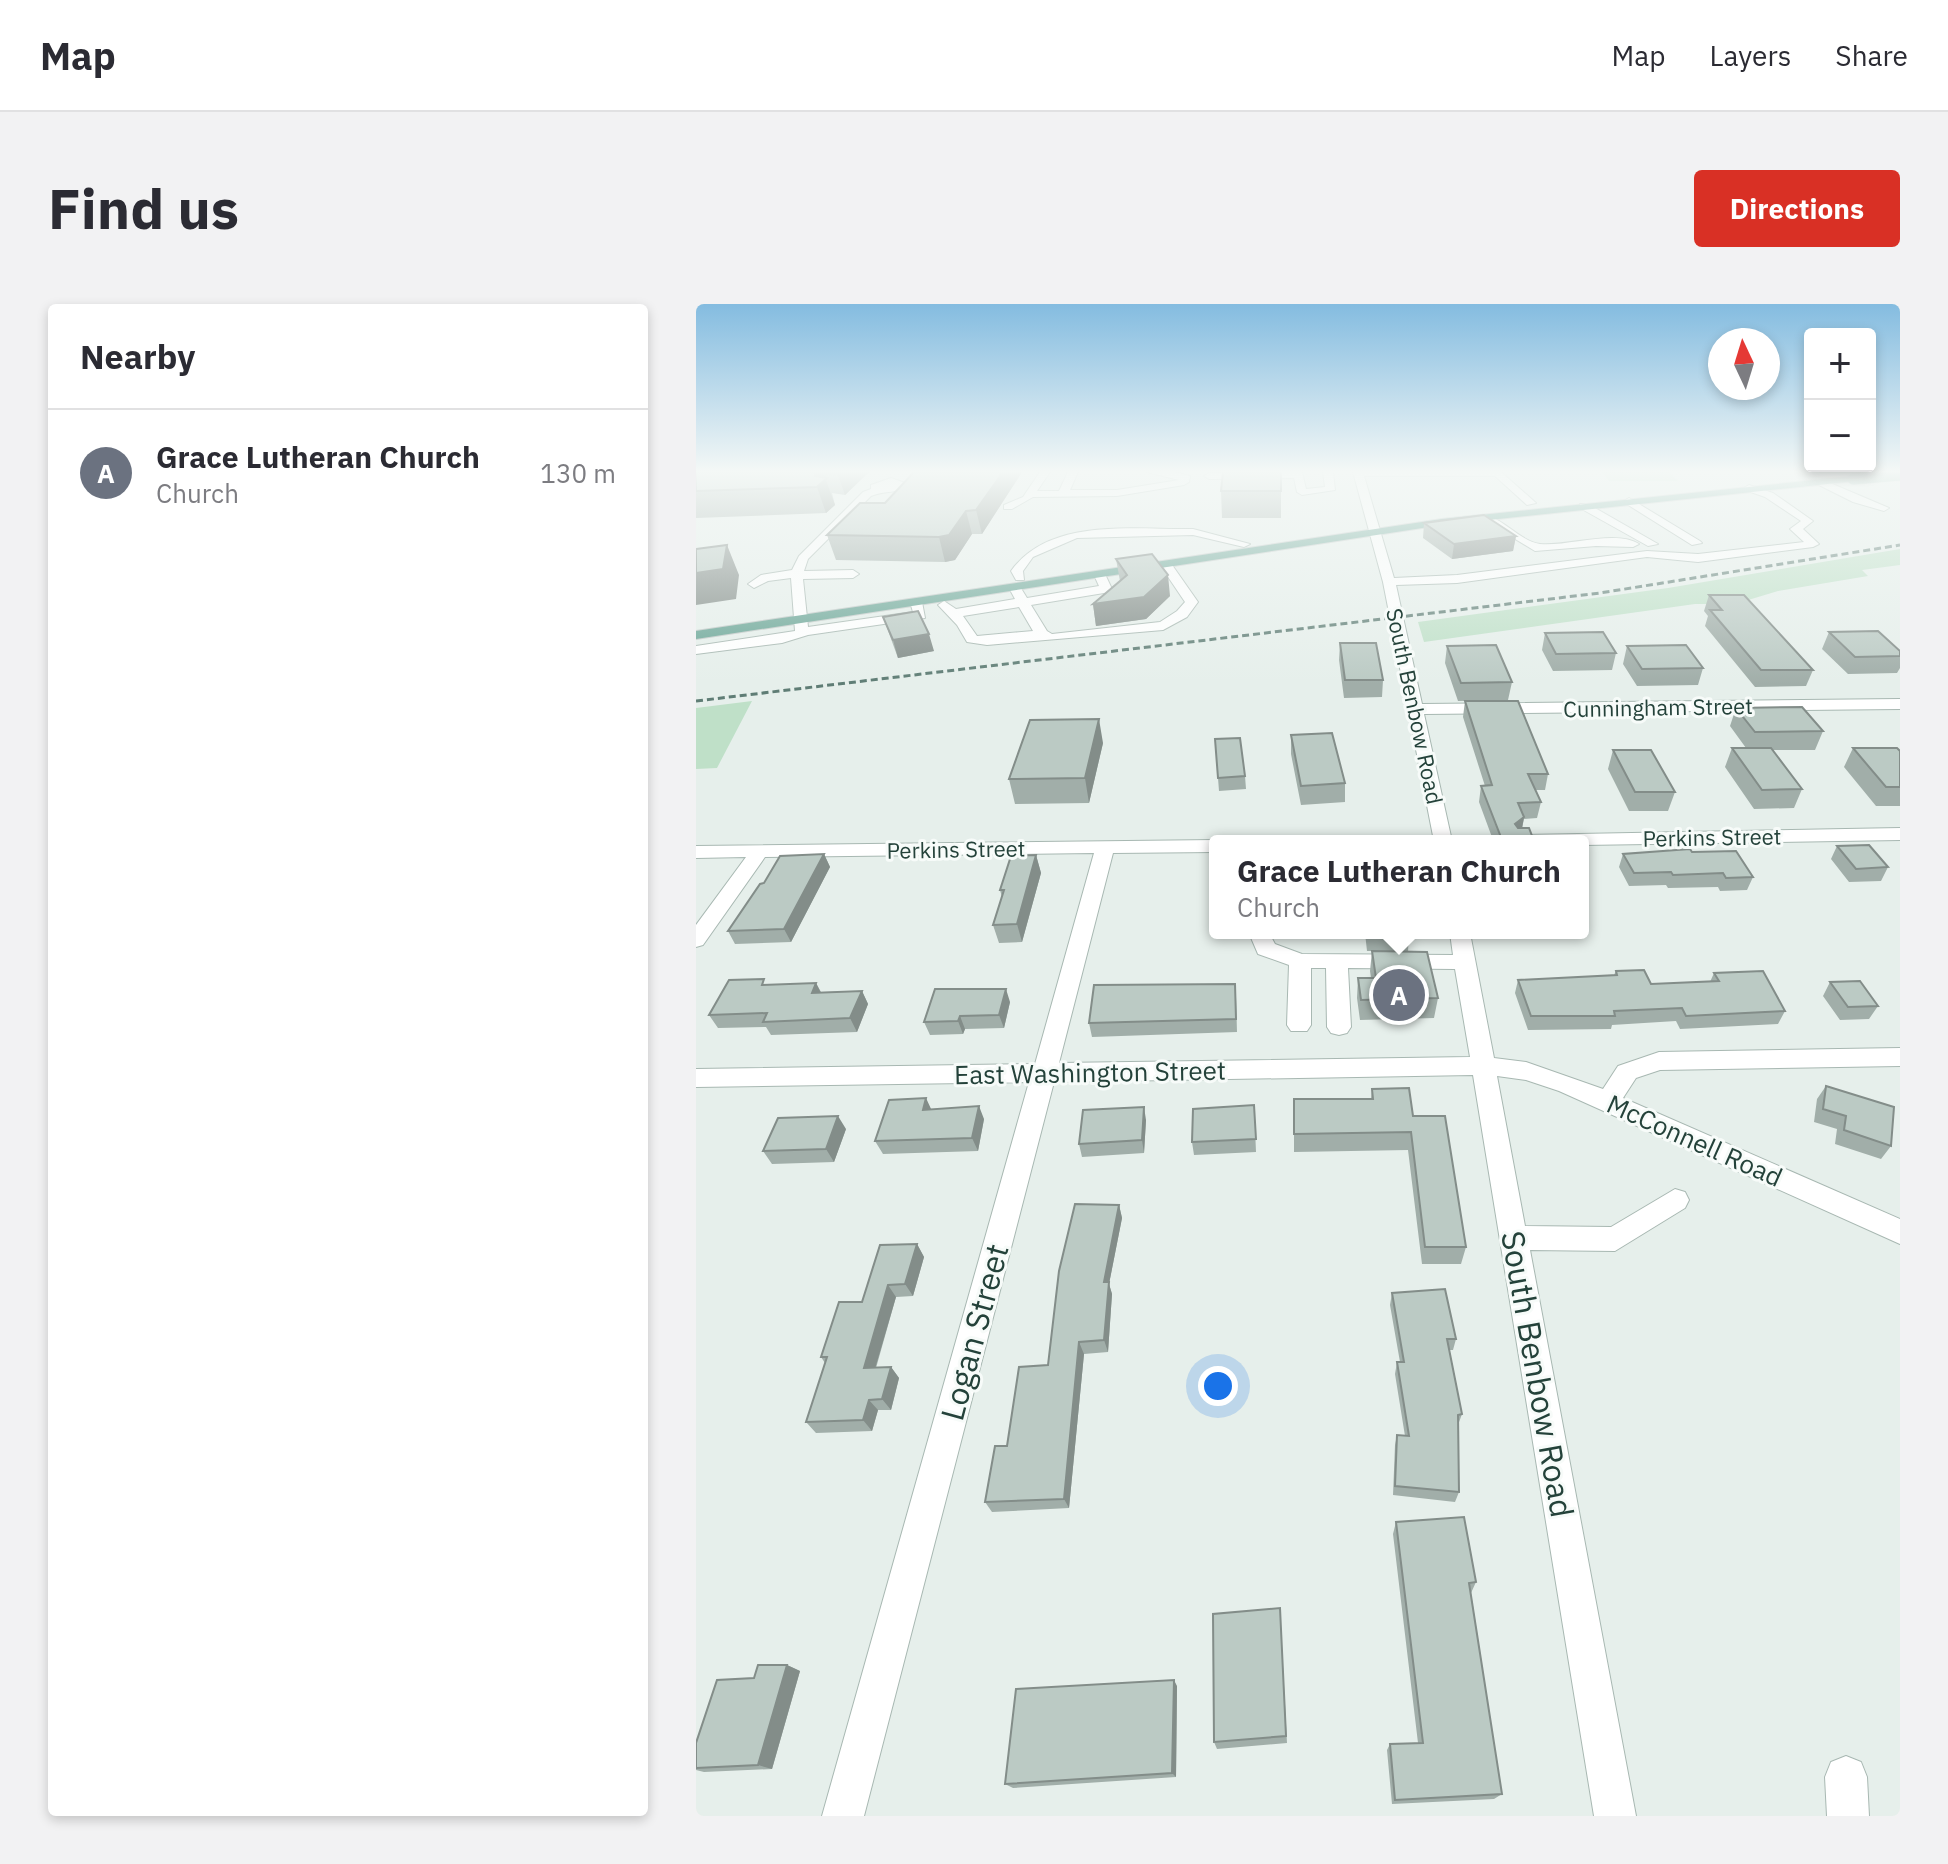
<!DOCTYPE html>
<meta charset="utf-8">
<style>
:root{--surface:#fff;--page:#f2f2f3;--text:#2b2b33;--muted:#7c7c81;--line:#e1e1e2;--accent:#d93025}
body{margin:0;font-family:"IBM Plex Sans",sans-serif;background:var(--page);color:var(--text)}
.controls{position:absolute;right:24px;top:24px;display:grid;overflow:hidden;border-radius:8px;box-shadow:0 4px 12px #0003}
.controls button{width:72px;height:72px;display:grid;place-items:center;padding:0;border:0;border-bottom:2px solid var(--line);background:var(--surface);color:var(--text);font:40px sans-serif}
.compass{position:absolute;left:1012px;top:24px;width:72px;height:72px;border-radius:50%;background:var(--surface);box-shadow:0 4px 12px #0003;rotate:356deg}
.you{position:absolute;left:522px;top:1082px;width:28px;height:28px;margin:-20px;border:6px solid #fff;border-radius:50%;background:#1a73e8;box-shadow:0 0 0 12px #1a73e833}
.badge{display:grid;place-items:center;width:52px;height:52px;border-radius:50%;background:var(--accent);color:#fff;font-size:26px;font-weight:700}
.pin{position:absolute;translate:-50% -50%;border:4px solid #fff;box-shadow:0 2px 8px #0006}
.popup{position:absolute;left:513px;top:531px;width:380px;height:104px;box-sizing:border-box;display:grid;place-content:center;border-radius:8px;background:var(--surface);filter:drop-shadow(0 2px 6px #0005);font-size:26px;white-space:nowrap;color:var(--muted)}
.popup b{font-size:30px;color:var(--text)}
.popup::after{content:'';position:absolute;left:50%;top:100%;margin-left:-16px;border:16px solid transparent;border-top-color:var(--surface)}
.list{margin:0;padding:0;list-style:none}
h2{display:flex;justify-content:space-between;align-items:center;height:104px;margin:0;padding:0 32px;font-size:34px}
h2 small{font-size:26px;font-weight:400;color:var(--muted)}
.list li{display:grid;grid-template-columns:52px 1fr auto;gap:24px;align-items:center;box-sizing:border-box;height:128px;padding:0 32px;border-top:2px solid var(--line)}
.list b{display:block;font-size:30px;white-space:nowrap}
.list p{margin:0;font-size:26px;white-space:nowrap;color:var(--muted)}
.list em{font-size:26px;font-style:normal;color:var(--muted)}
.map{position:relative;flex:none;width:1204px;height:1512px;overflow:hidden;border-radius:8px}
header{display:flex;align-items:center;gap:48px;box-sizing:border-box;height:112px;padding:0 40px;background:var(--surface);border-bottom:2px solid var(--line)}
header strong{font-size:38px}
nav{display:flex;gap:44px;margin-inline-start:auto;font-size:28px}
.intro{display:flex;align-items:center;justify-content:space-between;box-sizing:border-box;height:192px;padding:0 48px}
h1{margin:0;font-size:56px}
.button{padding:20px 36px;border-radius:8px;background:var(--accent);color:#fff;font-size:28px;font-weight:700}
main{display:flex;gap:48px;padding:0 48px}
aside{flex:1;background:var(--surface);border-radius:8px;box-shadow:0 4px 12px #0003}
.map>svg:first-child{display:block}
.green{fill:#bfe0c8}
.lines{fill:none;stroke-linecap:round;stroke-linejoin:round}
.minor-casing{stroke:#a8b8b2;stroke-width:2}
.major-casing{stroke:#c2cac8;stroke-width:2}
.minor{fill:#fff;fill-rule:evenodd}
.major{fill:#6aa596;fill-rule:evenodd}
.rail{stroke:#5f7d75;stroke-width:3;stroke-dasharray:7 4;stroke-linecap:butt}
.major-bridge-casing{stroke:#c2cac8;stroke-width:12;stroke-linecap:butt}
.major-bridge{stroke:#6aa596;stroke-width:11}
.wall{fill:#a1aea9}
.shaded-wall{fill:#838d89}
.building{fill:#bbcac4;stroke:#838d89;stroke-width:2}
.labels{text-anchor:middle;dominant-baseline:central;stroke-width:6;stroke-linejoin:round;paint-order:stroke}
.far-street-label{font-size:22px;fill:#24423a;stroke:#f7fbf9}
.street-label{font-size:26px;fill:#24423a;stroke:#f7fbf9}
.near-street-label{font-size:32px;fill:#24423a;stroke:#f7fbf9}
</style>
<header>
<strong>Map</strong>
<nav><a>Map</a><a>Layers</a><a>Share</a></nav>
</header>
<div class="intro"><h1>Find us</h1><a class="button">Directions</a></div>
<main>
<aside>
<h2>Nearby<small></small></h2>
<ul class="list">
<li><span class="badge" style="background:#6b7280">A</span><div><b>Grace Lutheran Church</b><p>Church</p></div><em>130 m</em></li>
</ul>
</aside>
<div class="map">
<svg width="1204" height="1512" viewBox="0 0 1204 1512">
<rect width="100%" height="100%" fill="#e6efeb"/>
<path class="green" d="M906,168h67l9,9h-69z
M1204,245v16l-38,5 6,6 -90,15 -43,13h-40l-271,38 -6,-20 250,-34z
M56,397l-35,67 -21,1v-61z"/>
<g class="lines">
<defs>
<path id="minor" d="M344,168h10l-13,19h22l9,-19h10l-8,18h47l62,-10 -32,-8h28l15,4 -1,6 -5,3 -67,11 -84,1 -21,12h-8v-4l19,-8z
M606,168l4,17 19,-2 -2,-15h10l2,18 -33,5 -5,-3 -3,-14 -85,1 -5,-3 5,-3z
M657,168h148l35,31 -9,2 -32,-29h-131l30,102 63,-3 190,-24 51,3 106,-12 -14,-13 11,-8 -36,-24 -20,-7 -1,-2 5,-3 24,8 40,28 -10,8 16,15 -6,3 -115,15 -51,-5 -190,26 -61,2 26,119 478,-5v10l-476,5 28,127h-18l-51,-259z
M195,174l20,7c-13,9 -26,5 -40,11l-63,63 -4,12 49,-1 6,4 -6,4 -50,1 5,48 105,-15 -3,-10 6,-4 6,4 3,16 -117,17 -26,8 -86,11v-8l99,-15 -4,-53 -23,3 -14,7 -6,-4 13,-9 31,-5 7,-14 64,-64 8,-3v-4z
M1121,176h6l66,28 -5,3 -31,-9 -36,-18z
M933,194l71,43 2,2 -10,2 -67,-42 -1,-2z
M884,200h8l70,40 -10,2 -68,-38z
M795,213c16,6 32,25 49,27 26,3 76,-15 99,0l-6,3 -37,-1 -61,5 -48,-29 -1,-2z
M497,225l57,15 -6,3 -51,-12 -116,3 -44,19 -10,14 1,9h-8l-5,-9c39,-54 122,-41 182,-42z
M470,257l4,1 28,40 -11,15 -24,13 -176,15 -20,-3 -10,-17 -19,-20 6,-4 12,8 59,-10 -6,-11 6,-4 4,1 8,13 72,-12 -5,-11 6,-4 4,1 8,17 -2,3 -79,13 16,26 5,3 108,-12 17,-11 8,-9 -25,-37zM323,303l14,24 -56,5 -14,-20z
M1204,524v12l-317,5v-4h-68l9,-6z
M519,536l3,1h-3v11l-102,1 -54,210 411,-6 -15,-88 -107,-1 3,59 -4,6 -8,2 -8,-2 -4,-6 -1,-59h-15v57l-4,6h-16l-4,-6 2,-60 -31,-11 -9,-21h20l6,11 27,10 151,1 -3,-22h20l24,125 32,4 77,27 15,-23 41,-14 241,-4v18l-240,4 -24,8 -13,20 277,121v25l-341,-153 -33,-11 -29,-4 28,150 86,1 64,-38 10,3 4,8 -4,8 -70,43 -85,-1 106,566h-42l-121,-741 -419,7 -190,734h-42l207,-734 -333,5v-18l339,-5 59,-211 -329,4 -62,88 -7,2v-22l50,-68 -50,1v-12z
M1150,1452l15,6 6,15 2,39h-42l-2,-39 6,-15z"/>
<path id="major" d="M1157,172l3,5 -414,44 -746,114v-8l746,-112z"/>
</defs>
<use href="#minor" class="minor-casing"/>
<use href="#major" class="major-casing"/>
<use href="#minor" class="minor"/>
<use href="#major" class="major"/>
<path class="rail" d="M0,397l904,-108 300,-48"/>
<defs>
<path id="major-bridge" d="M1157,175l47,-4"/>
</defs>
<use href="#major-bridge" class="major-bridge-casing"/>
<use href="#major-bridge" class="major-bridge"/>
</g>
<path class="wall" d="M0,168h173l-24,23 -13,-2 3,12 -9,8 -130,5z
M218,168h108l-40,62h-10l-17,26 -10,2 -109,-2 -9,-25 58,-32z
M585,168v46h-59l-1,-27z
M728,219l92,13 -3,15 -61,8 -29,-21z
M420,255l54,37 -24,23 -50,7 -3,-22 27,-23z
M1013,291l104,75 -7,16 -51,1 -50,-61 3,-10 -4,-5z
M187,313l51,34 -36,7z
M1133,328l71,19v17l-3,5 -49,1 -26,-25z
M849,329l71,20 -4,17 -59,1 -11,-21z
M644,339l43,37 -1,17 -38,1 -5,-38z
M751,342l65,36 -4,18 -50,1 -13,-38z
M931,342l76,22 -5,17 -61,1 -14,-22z
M769,397l83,73 -3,16h-10l6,12 -4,16 -13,1 -2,9 12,13 -41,-1 -14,-38 2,-16h4l-22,-69z
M1040,404l87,23 -8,19h-42l29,39 -8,19 -40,1 -29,-42 7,-19h14l-16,-22z
M595,431l54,48v19l-44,3 -10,-51z
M519,435l30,37 1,13 -27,2z
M407,439l-14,60 -74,1 -6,-25z
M1157,444l47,3v55h-24l-32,-39z
M917,446l62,42 -7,19h-39l-21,-42z
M1141,542l51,21 -7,14 -32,1 -18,-23z
M996,548l61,25 -6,13 -27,1 -2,-4 -50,1 -2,-3 -37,1 -10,-19 4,-13z
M128,550l6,13 -39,75 -56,2 -7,-13 36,-48z
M340,551l5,18 -19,69 -23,1 -6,-18 9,-28 -2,-7z
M669,629h44l-1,19 30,46 -4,20 -74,2 -3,-22 1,-20h13l-1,-7 2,-20h-5z
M920,667l35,13 59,-2 4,-9 71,38 -7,13 -98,5 -4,-8 -64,4 -1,4 -83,1 -13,-37 3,-13 96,-5z
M1134,678l48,24 -9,13 -29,1 -17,-24z
M120,679l5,9 41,-1 6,13 -11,28 -86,3 -5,-8 -48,1 -9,-13 58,-30z
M540,693l1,35 -145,5 -3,-14z
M314,698l-6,26 -39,1 -2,5 -33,1 -6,-13z
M1130,782l65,60 -10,13 -46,-15 2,-15 -23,-7 3,-23z
M676,785l41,27 53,131 -5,17h-39l-14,-114 -114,2v-53h77z
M558,801l2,47 -62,3 -2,-13z
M235,805l53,10 -6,32 -95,3 -8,-13z
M450,816l-2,33 -62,4 -3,-13z
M150,825l-12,33 -62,2 -9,-13z
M423,901l3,13 -13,66 3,10 -4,58 -24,2 -15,154 -77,4 -7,-10 22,-56 41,-81z
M221,940l7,13 -11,39 -17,1 -20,71 15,-1 8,11 -8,32h-13l-6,21 -56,2 -10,-11 19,-59 -4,-6z
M696,989l64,46 -3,11h-4l13,64 -4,11 1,67 -4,10 -62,-7 2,-50 2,-10 8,1 -10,-62 2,-12h3l-10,-57z
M700,1218l80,60 -5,11 31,201 -8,5 -102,5 -5,-54 3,-6 28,-1 -25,-209z
M584,1304l7,135 -70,6 -3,-7z
M91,1361l13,6 -28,98 -68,3 -8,-2v-27l58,-65z
M481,1382l-1,91 -163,11 -8,-4z"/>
<path class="shaded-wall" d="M119,168h8l12,33 -9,8 -9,-26z
M141,168h32l-24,23z
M307,168h19l-40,62 -6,-24z
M270,207l6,23 -17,26 -10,2 -6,-25z
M820,232l-3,15 -61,8 2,-15z
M31,241l12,30 -3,24 -40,6v-32z
M472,271l2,21 -24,23 -50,7 -3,-22z
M233,330l5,17 -36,7 -5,-18z
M403,415l4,24 -14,60 -4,-25z
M828,513l-3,17 -6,-10z
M128,550l6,13 -39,75 -7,-13z
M340,551l5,18 -19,69 -5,-18z
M120,679l7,14 -11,-4z
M310,685l4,13 -6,26 -5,-13z
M166,687l6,13 -11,28 -7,-14z
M264,712l5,13 -2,5 -5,-13z
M230,794l6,13 -9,-1z
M283,802l5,13 -6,32 -6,-13z
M448,803l2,13 -2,33 -2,-13z
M142,812l8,13 -12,33 -8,-13z
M423,901l3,13 -13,66 3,10 -4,58 -4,-12v-58z
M221,940l7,13 -11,39 -8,-12z
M192,981l8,12 -24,82 -8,-11z
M383,1038l5,12 -15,154 -5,-9z
M195,1063l8,11 -8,32 -9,-11z
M173,1096l9,10 -6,21 -9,-11z
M91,1361l13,6 -28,98 -14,-4z
M478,1376l3,6 -1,91 -4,-4z"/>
<path class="building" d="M0,168h119v4l12,2 -10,9 -121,4z
M218,168h89l-27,38 -10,1 -17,24 -10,2 -112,-2 33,-32h25z
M527,168h58v19h-60z
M788,211l32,21 -62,8 -30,-21z
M31,241l-4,24 -27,4v-24z
M456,250l16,21 -24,22 -51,7 34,-29 -11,-16z
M1013,291h35l69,75h-52l-51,-60h12z
M222,307l11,23 -36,6 -10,-23z
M1182,327l22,20v5l-45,1 -26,-25z
M907,328l13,21 -60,1 -11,-21z
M644,339h36l7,37h-38z
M800,341l16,37 -51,1 -14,-37z
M990,341l17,23 -61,1 -15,-23z
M769,397h53l30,73h-20l13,28 -23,1 6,14 -9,7 3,4h11l5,13h-41l9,-1 -21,-54 11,-1z
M1106,403l21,24 -68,1 -19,-24z
M403,415l-14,59 -76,1 21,-59z
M636,429l13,50 -44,3 -10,-51z
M544,434l5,38 -27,2 -3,-39z
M1036,444h39l31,41 -40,1z
M1157,444h44l3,3v36h-14z
M917,446h38l24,42h-40z
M1173,541l19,22 -32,2 -19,-23z
M994,545l2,3 44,-1 17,26 -27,1 -3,-5 -50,2 -2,-3 -37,1 -11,-19z
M128,550l-40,75 -56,2 32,-47 4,-1 16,-27z
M340,551l-19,69 -24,1 11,-35h-4l11,-34z
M671,629h42l1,5h-42z
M676,647l55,1 11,46 -77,2 -3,-22h18z
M948,666l7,14 68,-3 -5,-8 49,-2 22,40 -99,5 -4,-8 -68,3 1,5h-84l-13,-36 99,-5 -1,-4z
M68,675l-2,6 54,-2 -4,10 50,-2 -12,27 -87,4 4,-9 -58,2 20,-35z
M1164,677l18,25 -30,1 -18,-25z
M539,680l1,35 -147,4 5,-38z
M239,685h71l-7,26 -39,1 -2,5 -34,1z
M1130,782l68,21 -3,39 -47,-16 2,-14 -23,-7z
M713,784l4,28h32l21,131h-41l-14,-115 -117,2v-35h79l-1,-10z
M230,794l-3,12 56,-4 -7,32 -97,3 14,-41z
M558,801l2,34 -64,3 1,-33z
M448,803l-2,33 -63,4 4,-34z
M142,812l-12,33 -63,2 15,-33z
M379,900l44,1 -15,77h5l-5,58 -25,2 -15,157 -79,3 10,-56h12l12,-79 29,-2 11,-94z
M221,940l-12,40 -17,1 -24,83 27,-1 -9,32 -13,1 -6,20 -57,2 21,-65h-6l18,-55h23l18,-57z
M749,985l11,50h-9l15,75 -4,1 1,77 -64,-6 2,-51 12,1 -12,-74h7l-12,-69z
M768,1213l12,65 -7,1 33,211 -107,6 -5,-56 33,-1 -27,-221z
M584,1304l6,128 -72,6 -1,-128z
M62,1361h29l-29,100 -62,3v-25l21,-63 37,-2z
M478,1376l-2,93 -167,11 11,-95z"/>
<linearGradient id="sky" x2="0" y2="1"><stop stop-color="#84bce0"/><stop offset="0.44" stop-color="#f4f8f6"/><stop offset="1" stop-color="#f4f8f6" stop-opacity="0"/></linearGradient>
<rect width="1204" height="380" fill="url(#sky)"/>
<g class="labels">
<g class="far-street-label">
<text transform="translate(719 402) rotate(78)">South Benbow Road</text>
<text transform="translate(962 403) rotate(-1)">Cunningham Street</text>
<text transform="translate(1016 533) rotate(-1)">Perkins Street</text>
<text transform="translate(260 545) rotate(-1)">Perkins Street</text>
</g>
<g class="street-label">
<text transform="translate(394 768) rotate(-1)">East Washington Street</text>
<text transform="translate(999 836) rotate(24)">McConnell Road</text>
</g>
<g class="near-street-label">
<text transform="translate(278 1028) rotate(-75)">Logan Street</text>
<text transform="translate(842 1070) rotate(80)">South Benbow Road</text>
</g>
</g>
</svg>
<div class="controls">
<button>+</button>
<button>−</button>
</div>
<svg class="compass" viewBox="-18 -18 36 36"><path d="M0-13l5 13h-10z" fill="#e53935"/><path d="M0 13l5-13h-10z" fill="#7c7c81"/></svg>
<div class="you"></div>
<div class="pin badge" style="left:703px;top:691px;background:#6b7280">A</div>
<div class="popup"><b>Grace Lutheran Church</b>Church</div>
</div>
</main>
